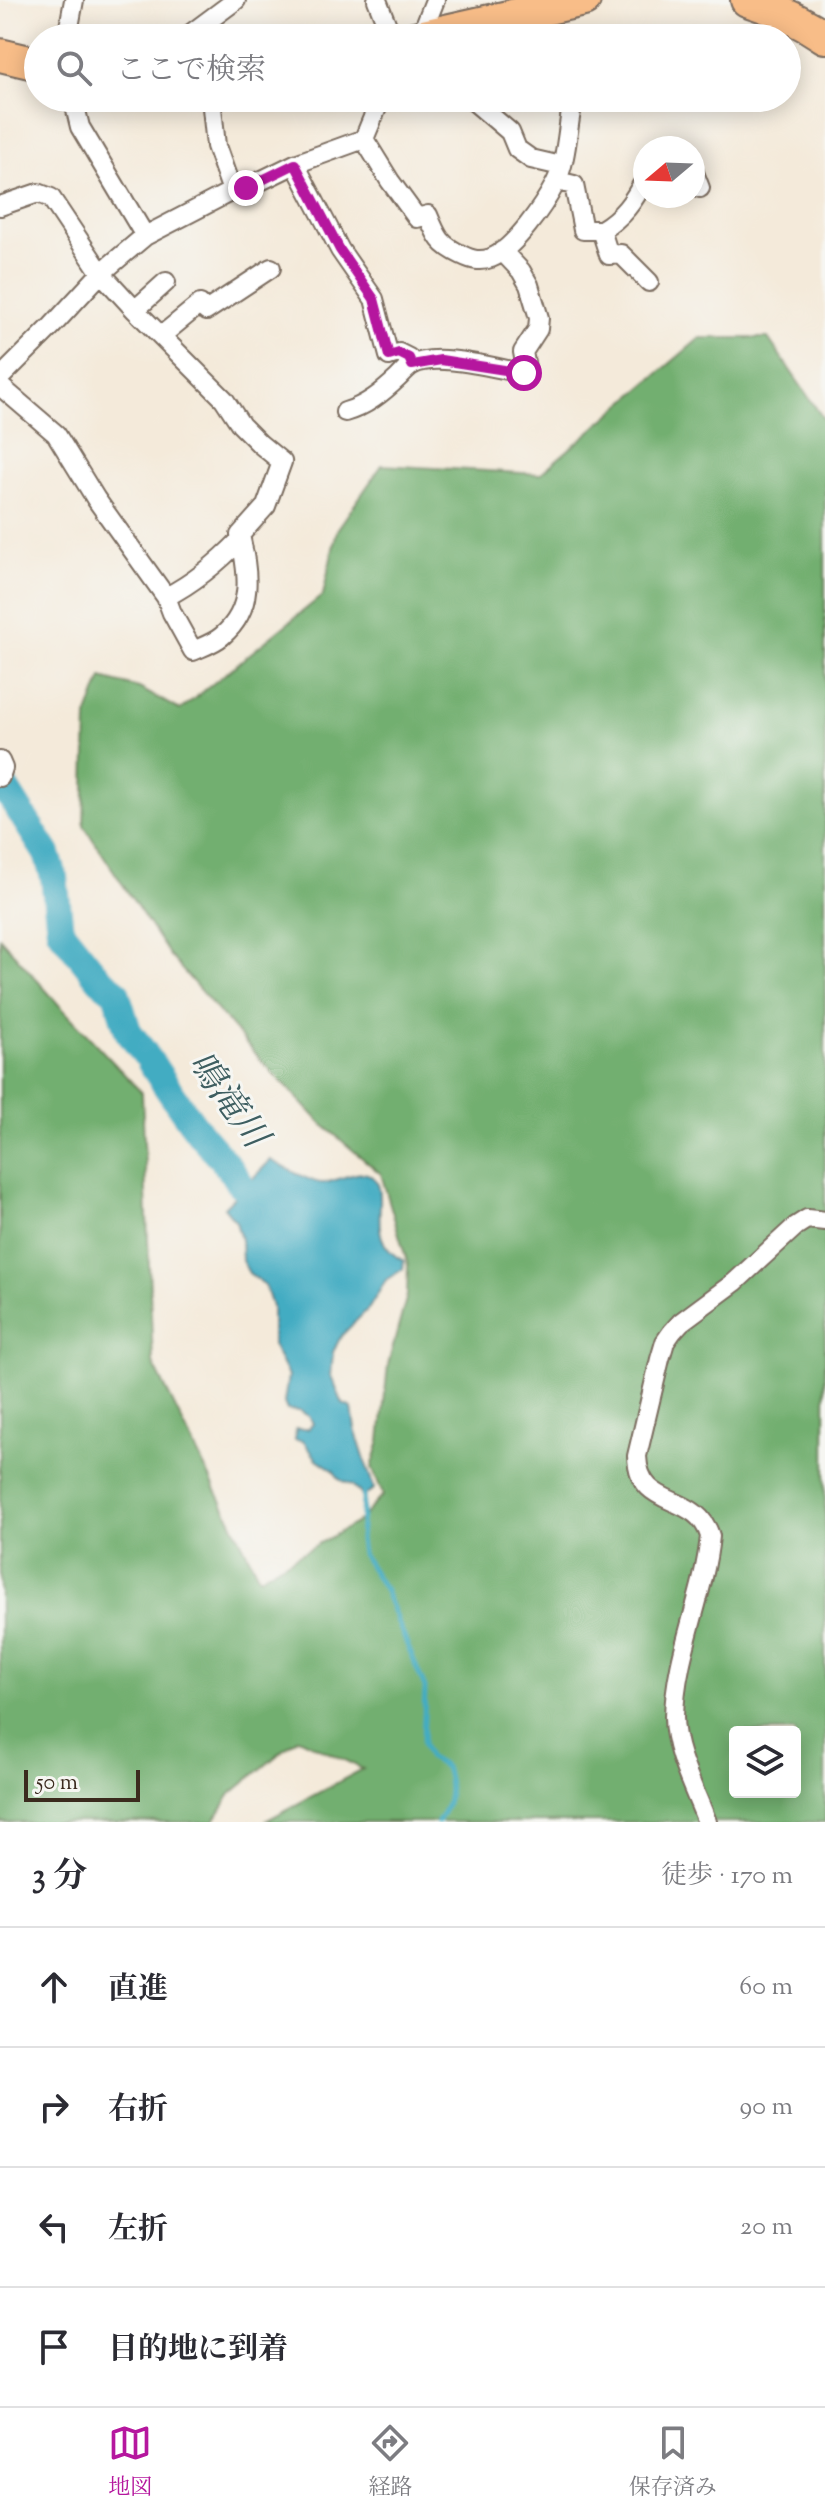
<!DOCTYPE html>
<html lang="ja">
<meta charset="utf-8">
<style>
:root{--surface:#fff;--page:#f2f2f3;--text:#2b2b33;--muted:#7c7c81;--line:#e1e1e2;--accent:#b5179e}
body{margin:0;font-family:"Sorts Mill Goudy","Noto Serif JP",serif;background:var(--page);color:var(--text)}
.controls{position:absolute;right:24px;bottom:24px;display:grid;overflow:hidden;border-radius:8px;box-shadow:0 4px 20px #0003}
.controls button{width:72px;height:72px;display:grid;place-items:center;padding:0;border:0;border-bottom:2px solid var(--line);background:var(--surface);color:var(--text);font:40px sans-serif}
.compass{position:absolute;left:633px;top:136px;width:72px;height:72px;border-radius:50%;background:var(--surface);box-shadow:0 4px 20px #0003;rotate:251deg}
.scale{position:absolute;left:24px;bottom:20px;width:116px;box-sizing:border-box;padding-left:8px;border:4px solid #3b2a1e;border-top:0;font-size:22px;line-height:28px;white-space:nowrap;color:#3b2a1e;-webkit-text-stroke:6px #f6f6f2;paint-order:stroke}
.stop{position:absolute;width:24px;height:24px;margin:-18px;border:6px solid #b5179e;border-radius:50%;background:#fff}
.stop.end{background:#b5179e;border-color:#fff;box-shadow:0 2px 8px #0008}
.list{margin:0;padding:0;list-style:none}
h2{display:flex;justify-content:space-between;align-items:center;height:104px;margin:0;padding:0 32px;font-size:34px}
h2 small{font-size:26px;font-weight:400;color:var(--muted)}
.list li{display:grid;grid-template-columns:52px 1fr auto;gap:24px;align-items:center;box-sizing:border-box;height:120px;padding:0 32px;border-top:2px solid var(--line)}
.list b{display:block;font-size:30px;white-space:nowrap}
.list em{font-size:26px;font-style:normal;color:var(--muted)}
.icon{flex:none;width:44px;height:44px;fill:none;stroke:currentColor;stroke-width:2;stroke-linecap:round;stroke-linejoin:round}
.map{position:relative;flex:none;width:825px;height:1822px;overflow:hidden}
.search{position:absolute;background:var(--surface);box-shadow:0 4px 20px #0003;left:24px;right:24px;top:24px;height:88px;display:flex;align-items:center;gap:20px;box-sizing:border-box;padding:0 28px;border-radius:44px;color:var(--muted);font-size:30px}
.sheet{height:584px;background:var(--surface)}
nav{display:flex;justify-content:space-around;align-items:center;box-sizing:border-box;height:112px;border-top:2px solid var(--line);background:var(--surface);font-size:22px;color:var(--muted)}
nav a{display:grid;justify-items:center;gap:4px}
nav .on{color:var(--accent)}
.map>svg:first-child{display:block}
.forest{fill:#72af70;stroke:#566c47;stroke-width:2;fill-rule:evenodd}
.water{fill:#43acc2;stroke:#3f6b70;stroke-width:2}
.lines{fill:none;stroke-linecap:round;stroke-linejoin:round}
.stream{stroke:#43acc2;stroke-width:5}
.river{stroke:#43acc2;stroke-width:28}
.minor-casing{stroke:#7c6d60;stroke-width:22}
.trunk-casing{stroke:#7c6d60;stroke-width:36}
.minor{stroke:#fff;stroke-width:18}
.trunk{stroke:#f8bd88;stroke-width:32}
.route{stroke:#b5179e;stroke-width:10}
.labels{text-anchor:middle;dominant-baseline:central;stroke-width:6;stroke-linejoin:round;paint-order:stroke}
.water-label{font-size:36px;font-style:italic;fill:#3e5e60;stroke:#f6f6f2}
</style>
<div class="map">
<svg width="825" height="1822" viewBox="0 0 825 1822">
<rect width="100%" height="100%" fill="#f6f6f2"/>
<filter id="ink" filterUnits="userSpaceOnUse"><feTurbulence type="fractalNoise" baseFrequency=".0125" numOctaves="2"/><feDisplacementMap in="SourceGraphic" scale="16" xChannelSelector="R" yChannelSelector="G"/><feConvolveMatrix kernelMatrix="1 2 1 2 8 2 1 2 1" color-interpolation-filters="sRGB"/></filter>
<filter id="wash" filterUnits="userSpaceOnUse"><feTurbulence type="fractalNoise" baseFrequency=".006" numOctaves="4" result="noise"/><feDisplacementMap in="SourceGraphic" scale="32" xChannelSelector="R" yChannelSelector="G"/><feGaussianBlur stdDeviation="1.8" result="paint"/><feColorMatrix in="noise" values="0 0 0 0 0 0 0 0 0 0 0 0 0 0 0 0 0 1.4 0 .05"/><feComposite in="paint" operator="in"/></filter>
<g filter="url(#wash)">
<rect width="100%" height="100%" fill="#f4eada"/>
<path class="forest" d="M700,338h68l57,83v1401h-552l-6,-2 96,-51 -65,-31 -67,56 -18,28h-213v-884l60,68 82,87 11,270 106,214 100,-56 24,-26 -11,-28 8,-26 8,-76 19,-70 1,-30 -27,-91 -60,-51 -60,-63 -91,-104 -86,-130 3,-109 15,-39 37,10 41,22 143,-115 14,-65 45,-65 158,9zM735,1732h60v60h-60z"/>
<path class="water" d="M271,1160c9,5 42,23 51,23 12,0 37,-15 48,-8 26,17 -12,63 34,86l-1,8 -17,11 -17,28 -28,28 -8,16 -2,24 12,28 9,4 3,21 19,60 -6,5 -6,1 -10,-10 -12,-5 -7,-10 -16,-11 -14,-18 -8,-1 1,-11h12l5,-5 -3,-7 -10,-6 -13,-1 -3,-7 4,-27 -16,-31v-38l-7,-22 -16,-12 -7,-12 -1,-21 -5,-18 -12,-15z"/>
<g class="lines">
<path class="stream" d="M364,1488l-4,51 2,15 22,35 41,99 -2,56 5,13 17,10c7,21 5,36 -7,55"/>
<path class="river" d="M0,780l47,74 7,23 6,53 40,50 16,12 12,39 17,23
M151,1063c16,24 32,49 50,72 14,16 28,30 39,49"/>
</g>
</g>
<g filter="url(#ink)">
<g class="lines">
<defs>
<path id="minor" d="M377,0l15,38
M67,38l7,-38
M185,38l51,-38
M420,38l15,-38
M73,98l7,29 65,109
M381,98l-17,41 26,42 27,37 11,-3c9,22 12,30 34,40 10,5 18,7 29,3 23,-9 53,-53 64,-74 11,-21 12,-50 16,-72
M470,98l40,34 7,17 14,10 30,7
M295,164l45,86 34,49 15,57 10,-3 10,5 3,7
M693,170l7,18
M557,181l17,4 9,45h18l8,25 12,-1 28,28
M232,191l14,-3 49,-24 69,-25
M0,206l38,-13 13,5 50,75 34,37 89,89 17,26 19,19 22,18 -16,44 -26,29c8,37 15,73 -18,101 -8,7 -20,11 -29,15l-21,-38 -6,-16 -70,-98 -40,-65 -56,-48
M601,230c21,-12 33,-29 44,-51
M135,310l31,-28
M161,336l39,-32 6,7 65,-43
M0,378l52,-52 49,-53 44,-37 87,-45 -16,-45 -5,-48
M345,412c21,-6 37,-19 53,-34 4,-4 9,-10 14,-13 24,-14 85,4 112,8l2,-5 -3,-16 15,-23 1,-11 -10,-33 -8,-14 -19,-20
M166,597c29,-15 52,-34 75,-58
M0,761l3,7 -3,9
M707,1822c-12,-32 -33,-70 -33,-105 1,-62 30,-120 36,-181 -14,-46 -71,-24 -73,-80l23,-97 5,-17 7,-10 9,-10 54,-40 61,-56 11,-7 18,2"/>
<path id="trunk" d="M747,0c28,9 53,20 78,37
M414,38l170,-38
M0,55l38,9"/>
</defs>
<use href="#minor" class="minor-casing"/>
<use href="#trunk" class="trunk-casing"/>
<use href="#minor" class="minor"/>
<use href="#trunk" class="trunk"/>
</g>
</g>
<g class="lines" filter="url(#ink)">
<path class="route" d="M246,188l49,-24 45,86 34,49 15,57 10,-3 10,5 3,7 29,-5 83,13"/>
</g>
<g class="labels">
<g class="water-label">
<text transform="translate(226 1101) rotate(54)">鳴滝川</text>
</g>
</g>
</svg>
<div class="controls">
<button><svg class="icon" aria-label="layers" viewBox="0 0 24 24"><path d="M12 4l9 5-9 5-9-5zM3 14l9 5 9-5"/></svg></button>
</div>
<svg class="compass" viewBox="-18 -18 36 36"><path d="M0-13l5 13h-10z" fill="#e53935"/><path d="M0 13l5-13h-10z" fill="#7c7c81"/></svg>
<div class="scale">50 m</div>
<div class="stop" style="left:524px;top:373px"></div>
<div class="stop end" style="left:246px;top:188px"></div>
<div class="search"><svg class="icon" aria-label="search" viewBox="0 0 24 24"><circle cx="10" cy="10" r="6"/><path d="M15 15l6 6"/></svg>ここで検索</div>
</div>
<section class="sheet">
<h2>3 分<small>徒歩 · 170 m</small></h2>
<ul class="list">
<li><svg class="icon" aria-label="ahead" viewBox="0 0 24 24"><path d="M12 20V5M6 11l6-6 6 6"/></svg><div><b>直進</b></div><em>60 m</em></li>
<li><svg class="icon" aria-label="right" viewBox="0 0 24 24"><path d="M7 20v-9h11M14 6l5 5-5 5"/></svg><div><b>右折</b></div><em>90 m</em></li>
<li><svg class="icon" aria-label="left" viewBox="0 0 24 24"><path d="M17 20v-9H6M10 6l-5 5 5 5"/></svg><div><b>左折</b></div><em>20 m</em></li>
<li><svg class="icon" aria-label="arrive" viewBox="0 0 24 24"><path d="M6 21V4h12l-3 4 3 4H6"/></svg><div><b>目的地に到着</b></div></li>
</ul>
</section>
<nav>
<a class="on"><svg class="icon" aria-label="map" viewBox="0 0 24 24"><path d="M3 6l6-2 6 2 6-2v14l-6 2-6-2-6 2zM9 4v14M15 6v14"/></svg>地図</a>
<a><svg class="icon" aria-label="directions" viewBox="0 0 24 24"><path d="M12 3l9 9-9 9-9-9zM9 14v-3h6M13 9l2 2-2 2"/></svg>経路</a>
<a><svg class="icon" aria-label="saved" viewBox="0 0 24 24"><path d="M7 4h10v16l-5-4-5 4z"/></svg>保存済み</a>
</nav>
